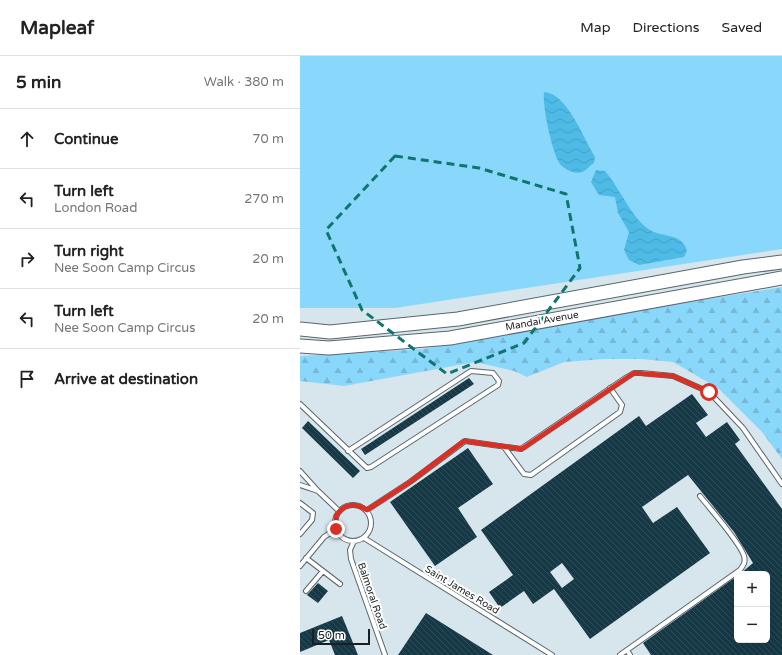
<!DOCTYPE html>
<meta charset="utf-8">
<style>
:root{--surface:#fff;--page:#f6f6f6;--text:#222;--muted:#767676;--line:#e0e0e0}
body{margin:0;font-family:"Varela Round",sans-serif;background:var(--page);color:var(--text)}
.controls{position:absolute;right:12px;bottom:12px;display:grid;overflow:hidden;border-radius:6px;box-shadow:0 4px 16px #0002}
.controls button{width:36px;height:36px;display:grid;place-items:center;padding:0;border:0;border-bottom:1px solid var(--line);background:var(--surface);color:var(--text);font:20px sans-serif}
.scale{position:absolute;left:12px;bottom:10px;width:58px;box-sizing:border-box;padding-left:4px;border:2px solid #1a1f21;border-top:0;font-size:11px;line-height:14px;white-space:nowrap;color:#1a1f21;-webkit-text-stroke:3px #fff;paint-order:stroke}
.stop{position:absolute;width:12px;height:12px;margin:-9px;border:3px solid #d93025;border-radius:50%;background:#fff}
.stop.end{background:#d93025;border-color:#fff;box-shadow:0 1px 4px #0008}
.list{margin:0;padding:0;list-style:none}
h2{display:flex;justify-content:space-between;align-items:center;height:52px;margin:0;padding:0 16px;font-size:17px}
h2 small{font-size:13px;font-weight:400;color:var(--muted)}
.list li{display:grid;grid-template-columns:26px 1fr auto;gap:12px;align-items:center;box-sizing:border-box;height:60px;padding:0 16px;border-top:1px solid var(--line)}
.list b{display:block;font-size:15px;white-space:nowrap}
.list p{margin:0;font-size:13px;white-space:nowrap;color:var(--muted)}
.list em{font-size:13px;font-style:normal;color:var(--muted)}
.icon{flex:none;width:22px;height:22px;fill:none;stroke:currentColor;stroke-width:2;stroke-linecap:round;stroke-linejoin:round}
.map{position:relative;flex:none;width:482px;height:599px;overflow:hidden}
header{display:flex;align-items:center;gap:24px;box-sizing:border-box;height:56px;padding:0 20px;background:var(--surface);border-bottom:1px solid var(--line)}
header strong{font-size:19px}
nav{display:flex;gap:22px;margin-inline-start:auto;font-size:14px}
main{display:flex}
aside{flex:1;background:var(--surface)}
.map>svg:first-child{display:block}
.green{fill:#89d8fb}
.forest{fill:url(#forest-firs)}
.water{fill:url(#water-waves)}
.building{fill:url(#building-back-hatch);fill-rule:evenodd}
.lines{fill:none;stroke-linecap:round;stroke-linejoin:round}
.service-casing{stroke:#5a666c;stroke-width:6}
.primary-casing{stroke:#5a666c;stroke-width:15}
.service{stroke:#fff;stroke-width:4}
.primary{stroke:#fff;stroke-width:13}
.route{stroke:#d93025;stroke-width:5}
.marked{fill:none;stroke:#0f766e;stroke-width:3;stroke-dasharray:8 5;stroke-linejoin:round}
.labels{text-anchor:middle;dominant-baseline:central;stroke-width:4;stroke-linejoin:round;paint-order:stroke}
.street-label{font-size:10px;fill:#1a1f21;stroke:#fff}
</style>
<header>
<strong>Mapleaf</strong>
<nav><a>Map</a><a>Directions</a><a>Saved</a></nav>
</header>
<main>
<aside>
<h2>5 min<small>Walk · 380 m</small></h2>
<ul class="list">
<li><svg class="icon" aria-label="ahead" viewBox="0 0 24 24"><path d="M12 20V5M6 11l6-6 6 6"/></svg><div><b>Continue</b></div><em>70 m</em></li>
<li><svg class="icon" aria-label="left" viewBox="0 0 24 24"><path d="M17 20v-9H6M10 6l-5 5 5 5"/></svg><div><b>Turn left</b><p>London Road</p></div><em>270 m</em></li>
<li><svg class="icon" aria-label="right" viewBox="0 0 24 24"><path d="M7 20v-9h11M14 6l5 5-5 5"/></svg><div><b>Turn right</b><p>Nee Soon Camp Circus</p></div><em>20 m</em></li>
<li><svg class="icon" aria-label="left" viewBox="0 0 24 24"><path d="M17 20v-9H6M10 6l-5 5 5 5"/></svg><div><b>Turn left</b><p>Nee Soon Camp Circus</p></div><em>20 m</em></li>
<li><svg class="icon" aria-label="arrive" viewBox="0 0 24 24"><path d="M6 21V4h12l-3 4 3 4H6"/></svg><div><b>Arrive at destination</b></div></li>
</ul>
</aside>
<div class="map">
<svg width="482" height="599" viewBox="0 0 482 599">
<defs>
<pattern id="forest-firs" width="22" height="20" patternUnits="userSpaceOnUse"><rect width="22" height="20" fill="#89d8fb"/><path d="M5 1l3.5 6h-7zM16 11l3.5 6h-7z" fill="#76b9d7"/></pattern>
<pattern id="water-waves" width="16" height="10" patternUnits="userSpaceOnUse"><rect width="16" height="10" fill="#4dbbe6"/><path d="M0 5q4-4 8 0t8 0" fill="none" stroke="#43a0c5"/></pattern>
<pattern id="building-back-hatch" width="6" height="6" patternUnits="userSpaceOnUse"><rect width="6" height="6" fill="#163947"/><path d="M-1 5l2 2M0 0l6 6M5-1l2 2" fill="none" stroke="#2f4d59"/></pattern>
</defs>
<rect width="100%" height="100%" fill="#d7e5ec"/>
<path class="green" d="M0,0h482v193l-387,59h-95z"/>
<path class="forest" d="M482,231v172l-20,-27 -44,-44 -45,-26 -32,-3h-37l-40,3 -37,15 -13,-6 -39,-9 -131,24 -44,-5v-25l123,-7 216,-39z"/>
<path class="water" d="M244,36c23,1 40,47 51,65l-1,6c-4,2 -8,8 -12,9 -7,3 -18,-3 -22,-8 -8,-11 -18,-59 -16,-72z
M296,114l9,1c14,16 26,45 42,57 13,11 35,3 40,23l-3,6 -45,8 -10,-5 -5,-10 5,-18 -11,-19 -3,-16 -16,-2 -8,-13z"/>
<path class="building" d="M169,322l5,6 -109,71 -4,-6z
M392,338l16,21 -12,8 10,14 21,-15 13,18 -5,4 47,65v146h-131l-8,-12 94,-67v64h30v-66h-27l13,-11 -19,-31 -46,-57 -46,32 11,16 24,-16 33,46 -120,86 -36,-50 -21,15 -9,-13 -24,17 -11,-16 24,-17 -32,-45 158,-114 7,10zM262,507l12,16 -12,9 -12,-16z
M8,365l52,50 -7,7 -51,-50z
M168,392l25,36 -35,24 19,29 -42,29 -45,-64z
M18,527l10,8 -10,12 -11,-8z
M126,557l67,42h-95z
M42,560l16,39h-23l-6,-15 -29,12v-19z"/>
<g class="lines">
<defs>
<path id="service" d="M0,348l67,64 4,-1 127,-82 1,-4 -6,-8 -22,-2 -123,80
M204,391l20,27 7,1 89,-63 2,-7 -12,-17
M0,415l18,20
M0,429l18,6 21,20
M0,447l13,10 -1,7 -12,14
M35 467a18 18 0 1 1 36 0a18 18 0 1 1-36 0Z
M67,454l43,-28 55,-41 56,8 106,-72 7,-4h7l32,3 36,16 34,36 39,56
M64,482l188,117
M54,485l-4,9 1,9 34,96
M6,502l34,26
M0,510l24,-29 12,-8
M6,535l17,-20
M327,594l3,5
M320,599l120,-85c3,-4 6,-8 4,-14 -4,-14 -34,-47 -44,-60"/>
<path id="primary" d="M0,273l30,3 128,-13 285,-52 39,-5
M0,290l29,2 121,-10 332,-60"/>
</defs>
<use href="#service" class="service-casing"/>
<use href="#primary" class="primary-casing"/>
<use href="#service" class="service"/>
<use href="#primary" class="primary"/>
</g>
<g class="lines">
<path class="route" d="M36,473v-13c7,-12 19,-14 31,-6l43,-28 54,-41 58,8 112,-76 39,3 36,16"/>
</g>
<path class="marked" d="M95,100l84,12 87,26 14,74 -56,75 -77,31 -85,-64 -36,-80z"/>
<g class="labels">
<g class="street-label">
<text transform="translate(242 265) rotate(-10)">Mandai Avenue</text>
<text transform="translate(162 534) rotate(31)">Saint James Road</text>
<text transform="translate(72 540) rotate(71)">Balmoral Road</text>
</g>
</g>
</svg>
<div class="controls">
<button>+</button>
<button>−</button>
</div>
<div class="scale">50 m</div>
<div class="stop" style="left:409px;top:336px"></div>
<div class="stop end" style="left:36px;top:473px"></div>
</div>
</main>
